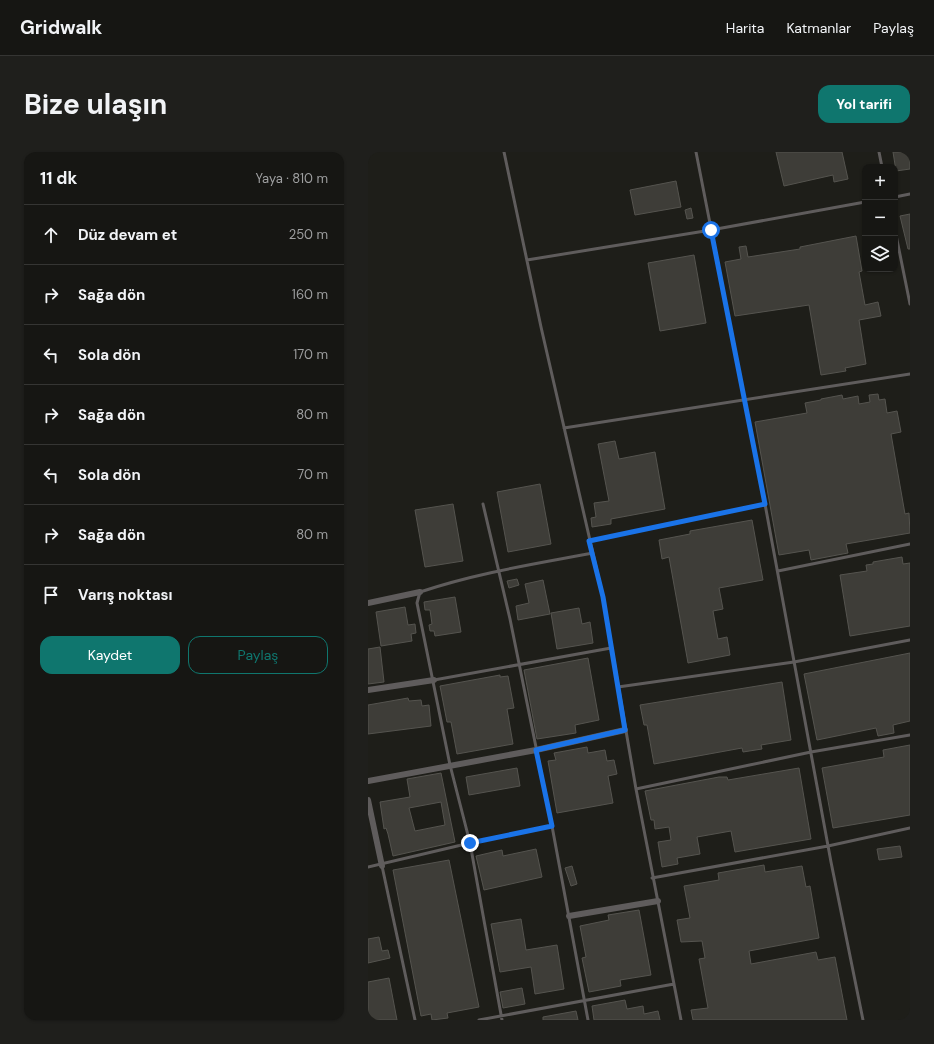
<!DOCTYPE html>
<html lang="tr">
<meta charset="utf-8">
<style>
:root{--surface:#161613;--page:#1f1f1c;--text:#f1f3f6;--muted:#9e9fa0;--line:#353533;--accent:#0f766e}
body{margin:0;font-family:"DM Sans",sans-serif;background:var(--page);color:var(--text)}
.controls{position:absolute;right:12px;top:12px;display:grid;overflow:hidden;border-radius:8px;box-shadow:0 1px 3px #0004}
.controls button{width:36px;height:36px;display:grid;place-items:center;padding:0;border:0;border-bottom:1px solid var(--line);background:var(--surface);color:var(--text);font:20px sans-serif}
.stop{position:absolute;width:12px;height:12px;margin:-9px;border:3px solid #1a73e8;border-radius:50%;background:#fff}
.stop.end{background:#1a73e8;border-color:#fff;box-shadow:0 1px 4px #0008}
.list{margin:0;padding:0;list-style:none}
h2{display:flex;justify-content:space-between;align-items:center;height:52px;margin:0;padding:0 16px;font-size:17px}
h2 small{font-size:13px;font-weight:400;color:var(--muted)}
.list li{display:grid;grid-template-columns:26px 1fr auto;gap:12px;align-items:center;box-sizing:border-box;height:60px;padding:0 16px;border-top:1px solid var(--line)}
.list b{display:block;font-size:15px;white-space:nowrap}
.list em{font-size:13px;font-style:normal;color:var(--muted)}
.actions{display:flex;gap:8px;padding:12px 16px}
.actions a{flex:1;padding:9px 0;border:1px solid var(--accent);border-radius:12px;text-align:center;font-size:14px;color:var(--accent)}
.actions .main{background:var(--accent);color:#fff}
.icon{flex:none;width:22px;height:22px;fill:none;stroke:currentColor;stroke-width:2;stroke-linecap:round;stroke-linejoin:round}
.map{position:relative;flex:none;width:542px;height:868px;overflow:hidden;border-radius:12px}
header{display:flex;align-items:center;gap:24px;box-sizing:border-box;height:56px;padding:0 20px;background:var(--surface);border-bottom:1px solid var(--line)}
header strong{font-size:19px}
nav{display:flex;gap:22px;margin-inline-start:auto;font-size:14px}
.intro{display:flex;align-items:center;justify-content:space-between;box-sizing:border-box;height:96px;padding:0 24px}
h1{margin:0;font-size:28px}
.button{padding:10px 18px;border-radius:12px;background:var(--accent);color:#fff;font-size:14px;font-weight:700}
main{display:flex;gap:24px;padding:0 24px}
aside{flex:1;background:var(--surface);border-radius:12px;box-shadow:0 1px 3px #0004}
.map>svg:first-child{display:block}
.building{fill:#3e3d38;stroke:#55544f;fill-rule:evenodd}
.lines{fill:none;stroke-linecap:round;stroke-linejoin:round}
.service{stroke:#5f5c5c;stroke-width:3}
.minor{stroke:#5f5c5c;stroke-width:6}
.route{stroke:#1a73e8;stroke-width:5}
</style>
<header>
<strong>Gridwalk</strong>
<nav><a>Harita</a><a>Katmanlar</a><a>Paylaş</a></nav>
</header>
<div class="intro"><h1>Bize ulaşın</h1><a class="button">Yol tarifi</a></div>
<main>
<aside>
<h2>11 dk<small>Yaya · 810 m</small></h2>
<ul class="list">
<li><svg class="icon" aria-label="ahead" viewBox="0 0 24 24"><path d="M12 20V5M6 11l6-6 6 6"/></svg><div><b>Düz devam et</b></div><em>250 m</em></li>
<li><svg class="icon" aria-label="right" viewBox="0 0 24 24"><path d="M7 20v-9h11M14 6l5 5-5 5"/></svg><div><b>Sağa dön</b></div><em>160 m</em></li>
<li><svg class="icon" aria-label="left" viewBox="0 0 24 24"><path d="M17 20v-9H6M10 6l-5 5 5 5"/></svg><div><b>Sola dön</b></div><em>170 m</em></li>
<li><svg class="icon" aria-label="right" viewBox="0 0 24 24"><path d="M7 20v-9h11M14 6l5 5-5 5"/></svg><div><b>Sağa dön</b></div><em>80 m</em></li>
<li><svg class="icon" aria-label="left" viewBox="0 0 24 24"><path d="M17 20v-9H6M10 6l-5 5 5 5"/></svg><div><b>Sola dön</b></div><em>70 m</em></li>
<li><svg class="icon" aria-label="right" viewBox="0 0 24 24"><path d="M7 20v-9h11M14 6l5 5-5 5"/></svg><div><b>Sağa dön</b></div><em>80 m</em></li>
<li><svg class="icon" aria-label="arrive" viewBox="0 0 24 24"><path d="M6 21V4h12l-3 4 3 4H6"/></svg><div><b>Varış noktası</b></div></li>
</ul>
<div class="actions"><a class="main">Kaydet</a><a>Paylaş</a></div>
</aside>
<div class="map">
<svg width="542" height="868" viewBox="0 0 542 868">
<rect width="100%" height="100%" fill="#1e1e19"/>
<path class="building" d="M408,0h66l6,27 -14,3 -1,-7 -49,11z
M525,0h17v17l-14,2z
M308,29l5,26 -46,8 -5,-25z
M323,56l2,10 -6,1 -2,-9z
M542,62v35h-2l-8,-33z
M488,84l6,35 -3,1 6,33 13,-3 3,14 -22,4 7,44 -21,4 1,3 -25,4 -12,-70 -74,11 -10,-54 16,-3 -2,-12 7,-1 2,11 52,-8v-2z
M326,103l12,68 -46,8 -12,-68z
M510,242l1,6 6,-1 2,14 10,-2 4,21 -10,2 14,80 4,-1 1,20 -64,11 2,9 -37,7 -2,-10 -30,5 -24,-133 52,-9 -2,-10 16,-3v-1l21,-4 1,4 15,-3 1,8 11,-2 -1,-7z
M247,289l4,18 36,-7 10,57 -54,10v5l-19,3 -1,-9 5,-1 -2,-14 15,-2 -11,-57z
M172,332l11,60 -43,8 -11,-60z
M85,352l10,57 -38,6 -10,-57z
M384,368l11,60 -44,8 4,21 -10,2 5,28 9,-2 3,18 -42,8 -19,-106 -7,2 -3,-19 31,-6v-3z
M534,405l1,7 7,-1v63l-60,10 -10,-61 27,-4 -1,-6 7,-1v-2z
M149,427l2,6 -10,3 -2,-7z
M175,428l7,34 -32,6 -2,-14 13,-3 -4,-19z
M87,445l6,35 -26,4 -1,-5h-4l-1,-6 3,-1 -2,-14h-5l-1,-8z
M37,455l3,18 7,-1 1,9 -5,1 1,7 -31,5 -5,-34z
M211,456l3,16 8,-2 3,21 -36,6 -6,-36z
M12,495l4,35 -16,2v-35z
M542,501v68l-17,4 1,8 -16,3 -2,-8 -59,12 -13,-66z
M220,506l11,62 -24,5 1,8 -39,6 -13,-69z
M132,523v2l8,-1 6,32 -7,1 6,35 -56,10 -6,-32h-4l-7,-36z
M414,530l9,58 -30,5 1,4 -19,3 -1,-4 -88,16 -7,-39h-3l-4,-20z
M40,546l1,3 12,-1 1,6 7,-1 2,21 -63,8v-29z
M542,593v70l-77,13 -11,-60 62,-11 -1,-7z
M219,595l1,6 17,-3 2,11 7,-1 3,14 -9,2 5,27 -56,10 -9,-52 8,-1 -2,-7z
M149,616l3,18 -51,9 -3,-18z
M431,616l12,71 -76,13 -4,-21 -34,6 3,17 -23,4 1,6 -16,3 -4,-25 13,-2 -2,-13 -14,2 -1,-9h-3l-6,-29 74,-14h8l1,3z
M73,621l14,69 -62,14 -5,-22 -2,-6 -2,1 -4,-27 30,-5 -3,-18zM73,650l4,23 -30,6 -6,-23z
M532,694l2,11 -23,3 -2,-11z
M168,697l6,28 -58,13 -8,-34 26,-6 1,6z
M81,708l30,147 -32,6 1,5 -16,2 -1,-6 -10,2 -28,-146z
M396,713l1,7 37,-6 4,21 4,-1 9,52 -70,13 2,13 65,-12 2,8 17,-3 12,63h-154l-2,-10 17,-2 -9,-49 6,-1 -3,-17 -21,1 -4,-22 13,-2 -6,-32 35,-6 -1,-7z
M204,714l5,18 -6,2 -6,-18z
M271,758l12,65 -31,5 1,6 -32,6 -7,-34 4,-1 -6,-31 29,-6 -1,-5z
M153,767l5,31 31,-5 7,44 -29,5 -4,-27 -31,5 -9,-48z
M11,785l3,14 6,-1 2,8 -22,5v-24z
M21,826l8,42h-29v-38z
M154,836l3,16 -22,4 -3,-16z
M257,848l2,9 16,-3 1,8 14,-3 2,9h-66l-2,-14z
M208,859l2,9h-35v-3z"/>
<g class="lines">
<path class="service" d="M136,0l37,175 62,270 33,192 45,231
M328,0l69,352 66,358 32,158
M511,0l3,15
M527,45l15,-3
M527,78l15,74
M159,108l184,-30 154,-28
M196,276l346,-54
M115,352l27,115 42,207 36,194
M221,389l176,-37
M410,419l132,-27
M66,528l177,-32
M250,535l176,-25 116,-22
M268,637l175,-37 99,-17
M14,714l33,154
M0,715l102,-24 82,-17
M284,726l176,-32 82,-18
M111,868l195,-36
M134,868l-32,-177 -20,-78 -33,-162 3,-11c56,-19 115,-28 173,-39"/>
<path class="minor" d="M0,451l52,-11
M0,538l66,-10
M0,629l168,-31 89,-20
M0,648l14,66
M201,764l89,-15"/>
</g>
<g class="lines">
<path class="route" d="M102,691l82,-17 -16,-76 89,-20 -22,-133 -14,-56 176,-37 -54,-274"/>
</g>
</svg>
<div class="controls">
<button>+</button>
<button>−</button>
<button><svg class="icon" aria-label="layers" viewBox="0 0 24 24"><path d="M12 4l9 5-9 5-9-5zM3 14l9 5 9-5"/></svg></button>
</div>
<div class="stop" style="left:343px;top:78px"></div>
<div class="stop end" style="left:102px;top:691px"></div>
</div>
</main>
